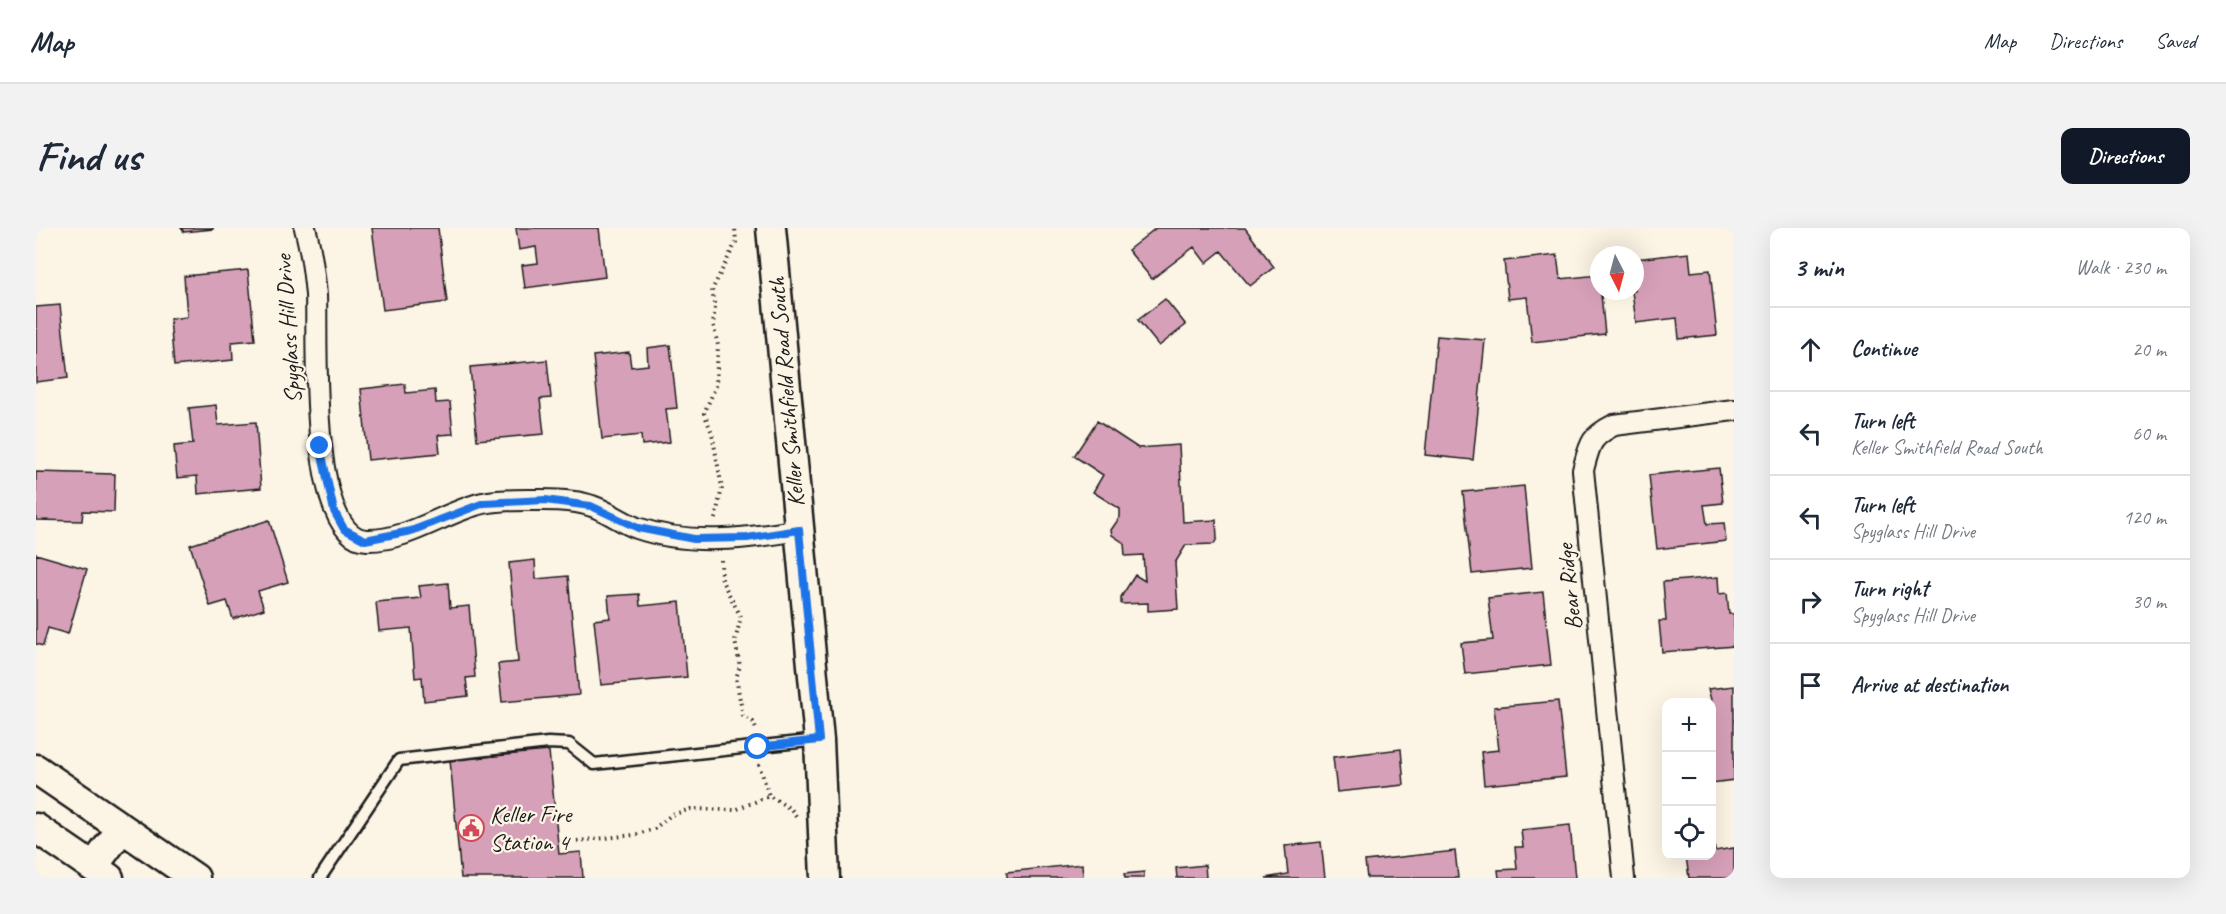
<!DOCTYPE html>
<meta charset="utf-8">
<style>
:root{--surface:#fff;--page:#f2f2f3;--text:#1f2937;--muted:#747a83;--line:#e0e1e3;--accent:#111827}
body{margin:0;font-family:Caveat,sans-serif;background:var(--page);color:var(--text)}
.controls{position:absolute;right:18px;bottom:18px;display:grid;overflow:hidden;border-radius:12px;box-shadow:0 6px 24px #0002}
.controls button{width:54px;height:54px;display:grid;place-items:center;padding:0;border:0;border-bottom:2px solid var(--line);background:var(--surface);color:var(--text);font:30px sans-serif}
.compass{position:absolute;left:1554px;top:18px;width:54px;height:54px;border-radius:50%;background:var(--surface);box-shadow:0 6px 24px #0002;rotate:174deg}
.stop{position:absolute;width:18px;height:18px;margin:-14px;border:4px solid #1a73e8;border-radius:50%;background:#fff}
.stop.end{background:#1a73e8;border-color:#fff;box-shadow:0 2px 6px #0008}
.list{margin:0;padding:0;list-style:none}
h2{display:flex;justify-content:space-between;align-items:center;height:78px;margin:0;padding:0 24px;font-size:26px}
h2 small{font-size:20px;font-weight:400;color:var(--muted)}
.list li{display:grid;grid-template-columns:39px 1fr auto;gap:18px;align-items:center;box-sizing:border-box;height:84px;padding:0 24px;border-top:2px solid var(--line)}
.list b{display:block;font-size:22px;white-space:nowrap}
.list p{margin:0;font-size:20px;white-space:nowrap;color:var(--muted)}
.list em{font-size:20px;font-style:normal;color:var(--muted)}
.icon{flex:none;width:33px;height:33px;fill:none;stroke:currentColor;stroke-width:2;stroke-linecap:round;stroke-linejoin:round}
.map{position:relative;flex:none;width:1698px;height:650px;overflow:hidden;border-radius:12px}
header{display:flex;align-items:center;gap:36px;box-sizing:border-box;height:84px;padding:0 30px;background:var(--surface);border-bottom:2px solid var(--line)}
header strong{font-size:28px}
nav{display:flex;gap:33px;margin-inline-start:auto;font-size:21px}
.intro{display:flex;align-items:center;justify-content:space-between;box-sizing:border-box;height:144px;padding:0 36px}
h1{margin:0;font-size:42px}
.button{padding:15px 27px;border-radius:12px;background:var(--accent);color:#fff;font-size:21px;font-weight:700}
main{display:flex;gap:36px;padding:0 36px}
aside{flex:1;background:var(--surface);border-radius:12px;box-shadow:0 6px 24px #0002}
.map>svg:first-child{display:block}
.building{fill:#d6a0b8;stroke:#1c1c1c;stroke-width:1.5}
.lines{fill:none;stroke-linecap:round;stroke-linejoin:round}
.service-casing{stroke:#1c1c1c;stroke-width:15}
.minor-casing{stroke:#1c1c1c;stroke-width:24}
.secondary-casing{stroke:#1c1c1c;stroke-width:33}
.path{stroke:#1c1c1c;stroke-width:4;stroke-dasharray:1.5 4.5;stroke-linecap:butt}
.service{stroke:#fcf5e5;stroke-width:10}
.minor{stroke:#fcf5e5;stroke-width:20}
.secondary{stroke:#fcf5e5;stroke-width:28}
.route{stroke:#1a73e8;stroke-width:8}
.labels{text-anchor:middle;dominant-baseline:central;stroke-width:4.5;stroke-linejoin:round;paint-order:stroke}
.street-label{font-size:24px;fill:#1c1c1c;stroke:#fcf5e5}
.poi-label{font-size:24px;fill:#1c1c1c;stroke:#fcf5e5;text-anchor:start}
</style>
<header>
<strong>Map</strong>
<nav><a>Map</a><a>Directions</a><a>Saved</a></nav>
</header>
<div class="intro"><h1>Find us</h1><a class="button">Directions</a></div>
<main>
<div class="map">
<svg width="1698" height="650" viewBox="0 0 1698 650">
<rect width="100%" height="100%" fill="#fcf5e5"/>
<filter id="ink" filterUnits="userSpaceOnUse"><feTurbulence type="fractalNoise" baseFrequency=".0167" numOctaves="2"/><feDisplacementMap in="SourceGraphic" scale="12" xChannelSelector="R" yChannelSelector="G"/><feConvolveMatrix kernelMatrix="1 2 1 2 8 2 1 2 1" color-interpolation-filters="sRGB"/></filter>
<g filter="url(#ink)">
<path class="building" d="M145,0h32v1l-29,3z
M336,0h66l9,74 -64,8z
M480,0h83l6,49 -80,11 -3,-23 16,-2 -2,-16 -17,3z
M1120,0h89l29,39 -24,19 -29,-35 -15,12 -12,-16 -42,32 -24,-29z
M1653,25l2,19 19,-2 7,65 -38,4 -2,-21 -41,5 -4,-32h3v-32z
M1521,27l3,24 39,-4 6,59 -73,8 -5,-45 -19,2 -4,-38z
M212,42l7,70 -23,2 1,18 -59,6 -4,-47 17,-2 -3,-41z
M1129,71l21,26 -27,21 -21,-26z
M24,77l8,73 -32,4v-75z
M1401,108l48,4 -12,120 -48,-5z
M634,117l7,63 -11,1 4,33 -28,3 -1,-10 -39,4 -9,-83 36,-4 2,15 17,-2 -1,-17z
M511,132l4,38 -11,1 4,35 -67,6 -7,-73z
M369,156l1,9 29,-3 1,13 14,-1 3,32 -15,1 2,18 -72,7 -7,-71z
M180,177l2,20 38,-3 5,66 -63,6 -1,-18 -20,2 -3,-32 19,-2 -4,-36z
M1061,193l41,27 41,-3 4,77 33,-2 1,18 -3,6 -28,1 -11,18 3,46 -30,2v-8l-27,1v-7l14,-22 10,6 -2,-26 -18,1 -1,-13 -12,-8 -1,-5 9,-13v-8l-27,-17 10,-17 -29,-19z
M1683,240l4,35 -19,2 3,19 17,-1 2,18 -69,8 -8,-74z
M0,244l79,2 -1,38 -31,-1 -1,10 -46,-1z
M1488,258l8,82 -60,6 -9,-82z
M233,292l19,62 -30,9 6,18 -31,10 -6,-18 -17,5 -20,-61z
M0,326l51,15 -19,65 -20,-6 -5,18 -7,-2z
M499,332l1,19 32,-3 11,119 -77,7 -4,-38 20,-2 -9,-99z
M1682,349l1,17 8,-1 2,21h5v32l-72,6 -3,-31h7l-3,-39z
M412,355l2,25 19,-2 6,71 -9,1 2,18 -44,5 -2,-24 -7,1 -4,-50 -32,3 -3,-29 45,-4 -2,-12z
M1507,364l8,73 -86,9 -4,-31 32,-3 -5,-42z
M603,366l1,12 40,-4 7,75 -86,8 -7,-65 16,-2 -2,-22z
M1698,458v94l-22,3v-80l-4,-14z
M1522,473l8,76 -82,8 -3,-33 18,-2 -5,-43z
M1365,521l3,36 -67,7 -4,-35z
M513,523l10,103 22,-2 2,26h-122l-11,-118z
M1676,595l3,28 19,-3v30h-45l-3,-22h26z
M1534,597l5,53h-76l-1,-8 19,-1 -2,-22h8l-2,-17z
M1285,614l4,36h-59l22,-4 -3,-28z
M1419,623l3,27h-91l-2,-17z
M1046,636l1,14h-76v-6z
M1169,637l1,13h-29l-1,-10z
M1108,644v6h-19l-1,-4z"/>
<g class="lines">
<defs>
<path id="service" d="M284,650l79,-118 149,-17 21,1 25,20 224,-24"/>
<path id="minor" d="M269,0c6,22 9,44 11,67 2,43 -9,244 51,245 41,1 77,-28 116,-37 18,-4 41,-3 59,-3 15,0 36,1 50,6 16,5 29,16 45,22 52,18 109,11 162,2
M1588,650l-41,-408c7,-26 7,-33 31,-45l120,-15"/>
<path id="secondary" d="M735,0l48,512 6,138
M0,541l159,109
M0,600l73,50
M57,639l29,-39"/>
</defs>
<use href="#service" class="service-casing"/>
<use href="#minor" class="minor-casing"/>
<use href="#secondary" class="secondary-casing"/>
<path class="path" d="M679,291l7,-31 -10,-55 -8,-20 12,-27 2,-41 -5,-21 2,-17 -3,-17 24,-48 -1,-14
M685,332l1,21 19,36 -6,24 5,25 -4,12 7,38 10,6 3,7
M723,536l10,32 22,13 5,7
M541,613l57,-6 20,-6 17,-14 20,-6 44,1 34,-14"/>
<use href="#service" class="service"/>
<use href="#minor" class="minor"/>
<use href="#secondary" class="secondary"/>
</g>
</g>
<g class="lines" filter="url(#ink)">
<path class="route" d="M284,218l14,65 10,18 21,11 46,-9 73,-28 61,-3 46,6 47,22 56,11 53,-1 52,-8 20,210 -61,7"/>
</g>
<defs>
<symbol id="civic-ring" viewBox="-11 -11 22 22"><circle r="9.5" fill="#fcf5e5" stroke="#d1495b" stroke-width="1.5"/><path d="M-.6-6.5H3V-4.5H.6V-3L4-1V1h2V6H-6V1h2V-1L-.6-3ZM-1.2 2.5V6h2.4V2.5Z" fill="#d1495b"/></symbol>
</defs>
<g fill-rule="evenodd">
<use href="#civic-ring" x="420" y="585" width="30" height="30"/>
</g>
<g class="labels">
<g class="street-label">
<text transform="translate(252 101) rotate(-94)">Spyglass Hill Drive</text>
<text transform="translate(750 164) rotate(-95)">Keller Smithfield Road South</text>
<text transform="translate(1533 359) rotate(-96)">Bear Ridge</text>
</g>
<g class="poi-label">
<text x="454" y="586">Keller Fire<tspan x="454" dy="28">Station 4</tspan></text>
</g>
</g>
</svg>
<div class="controls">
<button>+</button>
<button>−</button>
<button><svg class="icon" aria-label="locate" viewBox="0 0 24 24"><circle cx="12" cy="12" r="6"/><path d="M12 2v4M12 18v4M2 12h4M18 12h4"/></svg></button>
</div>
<svg class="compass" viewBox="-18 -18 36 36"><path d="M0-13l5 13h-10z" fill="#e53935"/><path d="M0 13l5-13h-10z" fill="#747a83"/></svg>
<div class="stop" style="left:722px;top:519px"></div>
<div class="stop end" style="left:284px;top:218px"></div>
</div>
<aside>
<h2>3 min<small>Walk · 230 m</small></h2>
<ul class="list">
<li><svg class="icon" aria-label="ahead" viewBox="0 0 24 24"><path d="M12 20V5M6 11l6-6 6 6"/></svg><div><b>Continue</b></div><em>20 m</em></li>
<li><svg class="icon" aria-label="left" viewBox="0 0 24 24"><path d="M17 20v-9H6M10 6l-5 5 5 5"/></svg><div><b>Turn left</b><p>Keller Smithfield Road South</p></div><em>60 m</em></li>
<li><svg class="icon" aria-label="left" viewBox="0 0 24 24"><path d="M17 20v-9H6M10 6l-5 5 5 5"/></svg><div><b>Turn left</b><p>Spyglass Hill Drive</p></div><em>120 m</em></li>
<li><svg class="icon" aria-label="right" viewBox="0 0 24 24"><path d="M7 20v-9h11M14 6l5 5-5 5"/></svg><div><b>Turn right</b><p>Spyglass Hill Drive</p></div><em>30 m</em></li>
<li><svg class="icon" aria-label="arrive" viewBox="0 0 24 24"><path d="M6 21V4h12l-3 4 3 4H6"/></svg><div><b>Arrive at destination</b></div></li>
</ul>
</aside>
</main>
